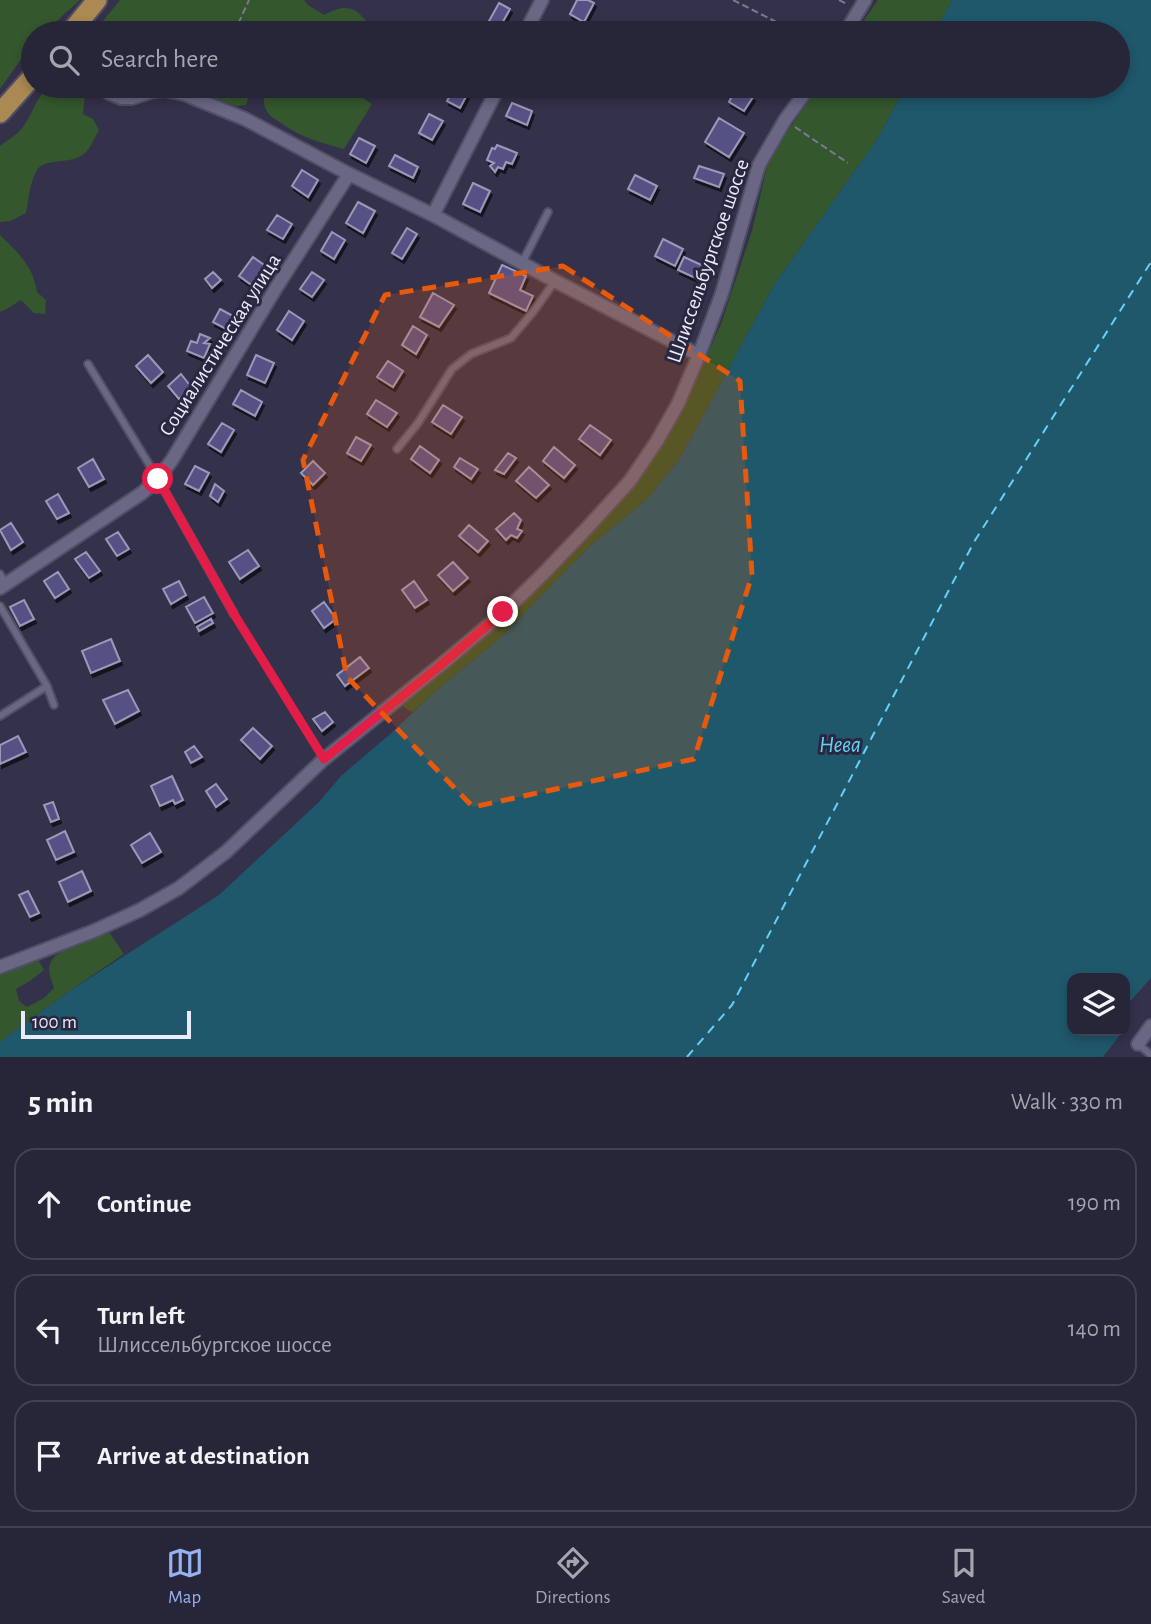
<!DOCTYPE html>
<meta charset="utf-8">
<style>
:root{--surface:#272538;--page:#2f2d40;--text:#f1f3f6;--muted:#a4a5ae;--line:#434253;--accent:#95b2f1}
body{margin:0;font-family:"Alegreya Sans",sans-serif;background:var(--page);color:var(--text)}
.controls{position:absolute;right:21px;bottom:21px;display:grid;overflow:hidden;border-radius:14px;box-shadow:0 4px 10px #0003}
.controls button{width:63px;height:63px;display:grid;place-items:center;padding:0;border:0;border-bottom:2px solid var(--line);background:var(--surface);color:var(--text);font:35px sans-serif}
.scale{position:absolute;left:21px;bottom:18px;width:170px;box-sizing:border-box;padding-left:7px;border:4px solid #ecebfc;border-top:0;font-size:19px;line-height:24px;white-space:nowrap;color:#ecebfc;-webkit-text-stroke:5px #2a2740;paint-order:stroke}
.stop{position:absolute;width:21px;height:21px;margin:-16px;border:5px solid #e11d48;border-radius:50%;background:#fff}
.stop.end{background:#e11d48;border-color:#fff;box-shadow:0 2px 7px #0008}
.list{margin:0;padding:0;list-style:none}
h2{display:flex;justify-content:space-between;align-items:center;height:91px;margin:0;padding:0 28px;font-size:30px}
h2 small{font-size:23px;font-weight:400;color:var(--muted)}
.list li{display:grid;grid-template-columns:46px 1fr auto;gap:21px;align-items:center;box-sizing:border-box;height:112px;margin:0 14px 14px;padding:0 14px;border:2px solid var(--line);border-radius:21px}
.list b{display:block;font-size:26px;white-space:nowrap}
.list p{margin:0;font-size:23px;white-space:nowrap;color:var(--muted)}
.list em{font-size:23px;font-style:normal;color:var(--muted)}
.icon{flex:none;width:38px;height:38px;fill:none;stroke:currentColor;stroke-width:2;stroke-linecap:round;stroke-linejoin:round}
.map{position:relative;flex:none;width:1151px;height:1057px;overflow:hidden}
.search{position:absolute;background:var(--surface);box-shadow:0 4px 10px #0003;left:21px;right:21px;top:21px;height:77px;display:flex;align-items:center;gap:18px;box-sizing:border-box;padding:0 24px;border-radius:38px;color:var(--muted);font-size:26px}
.sheet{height:469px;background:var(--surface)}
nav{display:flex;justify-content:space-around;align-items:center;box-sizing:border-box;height:98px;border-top:2px solid var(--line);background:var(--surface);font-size:19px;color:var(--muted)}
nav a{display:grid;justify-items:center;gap:4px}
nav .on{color:var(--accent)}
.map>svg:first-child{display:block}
.green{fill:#34572d}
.water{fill:#1f586b}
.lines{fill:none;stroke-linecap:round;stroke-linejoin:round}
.ferry{stroke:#65d1f7;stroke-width:2;stroke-dasharray:9 7;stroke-linecap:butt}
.building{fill:#575185;stroke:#9b99b8;stroke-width:2;filter:url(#shadow)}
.service-casing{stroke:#514f65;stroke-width:10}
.minor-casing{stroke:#514f65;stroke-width:16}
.primary-casing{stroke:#514f65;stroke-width:23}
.path{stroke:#7b788f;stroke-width:2;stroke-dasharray:7 3.5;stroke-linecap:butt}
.service{stroke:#696784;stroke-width:6}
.minor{stroke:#696784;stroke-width:12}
.primary{stroke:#aa8952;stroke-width:19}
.route{stroke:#e11d48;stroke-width:9}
.marked{fill:#e8590c;fill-opacity:0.2;stroke:#e8590c;stroke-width:5;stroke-dasharray:14 9;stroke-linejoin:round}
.labels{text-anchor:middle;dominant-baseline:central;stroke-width:6;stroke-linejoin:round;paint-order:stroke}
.street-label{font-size:21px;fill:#ecebfc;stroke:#2a2740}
.water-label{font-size:23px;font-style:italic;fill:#65d1f7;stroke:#2a2740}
</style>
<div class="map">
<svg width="1151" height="1057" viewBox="0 0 1151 1057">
<defs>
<filter id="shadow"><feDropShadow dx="2" dy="4" stdDeviation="0" flood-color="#0009"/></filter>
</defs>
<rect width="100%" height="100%" fill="#34314b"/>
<path class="green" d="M0,0h80l-15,13 -19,20h-13v13l-9,9 -24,34z
M120,0h184l4,5 16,10c26,-15 36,-5 50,18h-281z
M878,0h74l-18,33h-79z
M51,86h32l2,8 -2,20 10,5 6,11c-4,7 -9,19 -15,24 -13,11 -38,3 -47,16 -8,14 -8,29 -11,43l-16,8 -10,1v-76c7,-6 17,-11 22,-18 11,-13 14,-33 29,-42z
M178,86h74l-6,19 -10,1z
M268,86h13l4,3 7,-1 2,-2h69l-5,9 14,9 -28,45c-25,-7 -42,-11 -63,-26 -9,-6 -16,-9 -17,-21 -1,-6 2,-11 4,-16z
M819,86h87l-28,52 -104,147 -95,175 -32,39 -56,46 -93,95 -60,49 -25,23 -5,-2 -6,-5 23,-24 159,-140 34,-44 10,-10 49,-65 44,-98 31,-93 17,-73z
M0,235c18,18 33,30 37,57l9,8 -1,14 -11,-1 -13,-13 -16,10 -5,2z
M109,932l15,22 -56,38 -68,50v-70l39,-11 5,9 -14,11 -14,8 3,12 8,6 17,-9 10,-10c-3,-9 -8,-19 -2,-28 7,-12 44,-23 57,-28z"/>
<path class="water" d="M952,0h199v978l-26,29v22v-51h-53v53h51l-20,26h-1103v-15l68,-50 151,-97 100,-93 23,-27 46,-39 50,-47 60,-49 93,-95 56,-46 32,-39 95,-175 104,-147 28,-52h212v-53h-184z"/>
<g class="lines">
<path class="ferry" d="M687,1057l45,-52 242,-463 177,-280"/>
</g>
<path class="building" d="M577,0h11l6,3 -10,19 -14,-8z
M499,3l11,6 -10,18 -11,-6z
M455,86h9l6,3 -10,19 -13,-7z
M737,87l16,10 -9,14 -15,-9z
M512,103l20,8 -5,14 -21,-9z
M429,114l14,7 -11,19 -13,-7z
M719,118l25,15 -15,24 -24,-15z
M359,138l16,8 -9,17 -16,-9z
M497,145l20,8 -5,11 -6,-2 -3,7 -5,-2 -3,5 -5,-6 4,-3 -7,-3 5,-12 3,1z
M395,155l23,12 -5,11 -24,-12z
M699,166l25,8 -5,13 -25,-9z
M302,170l16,10 -10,17 -16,-11z
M635,175l22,11 -7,14 -22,-11z
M473,183l17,8 -10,21 -17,-8z
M358,202l17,9 -12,22 -17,-10z
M277,215l15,9 -9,15 -16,-9z
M407,228l10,6 -15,25 -10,-6z
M332,232l13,8 -11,19 -13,-8z
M663,239l20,10 -8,17 -20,-10z
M253,257l14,10 -14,19 -14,-10z
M684,257l24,11 -6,13 -24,-11z
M502,265l24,11 -6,14 13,6 -7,15 -37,-18z
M213,272l8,8 -9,8 -7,-9z
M312,272l12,8 -12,17 -12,-8z
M433,293l21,12 -15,22 -19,-10z
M220,309l13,7 -7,13 -13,-7z
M289,311l15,10 -12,19 -15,-10z
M413,326l14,9 -11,19 -14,-9z
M200,334l10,4 -6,5 6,1 -6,14 -17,-7 4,-10 6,2z
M148,355l15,17 -12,11 -15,-17z
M256,355l18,8 -9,20 -18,-8z
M388,361l15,10 -10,16 -16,-10z
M181,374l11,14 -13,11 -11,-13z
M241,390l21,12 -7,14 -22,-12z
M376,400l21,13 -10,14 -20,-13z
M443,405l19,12 -11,17 -19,-12z
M222,423l12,7 -13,22 -13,-8z
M590,425l21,15 -11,15 -21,-16z
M356,437l15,8 -10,16 -14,-8z
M420,446l19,14 -9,13 -19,-14z
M554,447l21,18 -11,13 -21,-17z
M508,453l8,5 -12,16 -9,-4z
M460,458l18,11 -7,10 -17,-12z
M93,459l11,20 -15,8 -11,-19z
M313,461l12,12 -12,12 -12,-12z
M195,466l14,7 -10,18 -14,-7z
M529,467l20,18 -13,13 -20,-17z
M215,484l9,7 -6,11 -8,-6z
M58,494l11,19 -12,6 -11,-18z
M514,513l7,7 -4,9 5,2 -5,7 -6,-3 -5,5 -10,-11z
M11,523l12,19 -12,8 -11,-20z
M469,525l19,16 -10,11 -19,-16z
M118,532l11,17 -12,7 -11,-17z
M248,550l11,16 -19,13 -11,-17z
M86,552l14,19 -11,7 -14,-19z
M453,562l15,16 -15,13 -15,-16z
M58,572l11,17 -14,9 -11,-17z
M179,581l7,14 -15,9 -8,-15z
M414,581l13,19 -12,8 -13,-18z
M204,597l9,16 -18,10 -9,-16z
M24,600l10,19 -14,7 -10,-19z
M324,602l12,17 -12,9 -12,-17z
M211,619l2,4 -14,8 -2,-4z
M111,639l9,22 -29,12 -9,-22z
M360,657l9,11 -24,18 -8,-11z
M128,690l11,21 -24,13 -12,-24z
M325,712l8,10 -11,9 -9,-12z
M253,728l19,18 -12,13 -19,-19z
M18,736l8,16 -26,12v-19z
M194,746l8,11 -11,6 -6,-11z
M172,776l11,24 -8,4 -2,-4 -13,6 -9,-20z
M216,784l11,15 -11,8 -10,-16z
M53,802l6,17 -8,3 -7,-17z
M65,831l9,21 -18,8 -9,-20z
M150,833l11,19 -19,11 -11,-18z
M82,871l9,20 -23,11 -9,-20z
M28,891l11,22 -9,4 -11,-22z"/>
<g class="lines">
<defs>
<path id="service" d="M522,263l26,-51
M88,364l70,115 76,135
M397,449l21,-26 34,-54 19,-15 40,-16 22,-26 22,-31
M0,574l6,10
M0,606l47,80 7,19
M0,716l47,-30
M1138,1044l13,11"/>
<path id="minor" d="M525,33l17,-33
M845,33l20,-33
M100,86l9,7 12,5h11l22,-7 10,-1 20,4 61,25 104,55 84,41 122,66 144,74
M433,215l66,-129
M0,588l142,-95 16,-14 14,-19 104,-172 73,-114
M0,967l94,-36 46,-21 39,-22 47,-36 98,-93 118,-95 61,-51 39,-38 46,-48 42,-46 27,-40 21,-37 21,-49 23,-62 37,-128 26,-45 25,-34
M1138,1044l13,-18"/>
<path id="primary" d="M70,33l27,-33
M0,113l33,-37"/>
</defs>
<use href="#service" class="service-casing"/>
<use href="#minor" class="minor-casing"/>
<use href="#primary" class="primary-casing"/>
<path class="path" d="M733,0l65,33
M839,0l8,4
M234,33l15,-33
M225,86l3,12
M795,127l53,36
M238,621l81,128"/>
<use href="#service" class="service"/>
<use href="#minor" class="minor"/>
<use href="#primary" class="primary"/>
</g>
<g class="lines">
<path class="route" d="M158,479l76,135 90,145 118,-95 61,-52"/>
</g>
<path class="marked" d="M563,266l177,115 12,194 -58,184 -221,48 -126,-130 -44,-217 82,-165z"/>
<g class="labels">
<g class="street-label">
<text transform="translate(708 261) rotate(-71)">Шлиссельбургское шоссе</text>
<text transform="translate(220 345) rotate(-58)">Социалистическая улица</text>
</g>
<g class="water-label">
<text x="840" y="745">Нева</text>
</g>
</g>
</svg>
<div class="controls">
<button><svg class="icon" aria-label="layers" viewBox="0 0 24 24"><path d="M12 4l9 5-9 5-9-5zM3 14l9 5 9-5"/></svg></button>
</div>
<div class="scale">100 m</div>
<div class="stop" style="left:158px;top:479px"></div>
<div class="stop end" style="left:503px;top:612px"></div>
<div class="search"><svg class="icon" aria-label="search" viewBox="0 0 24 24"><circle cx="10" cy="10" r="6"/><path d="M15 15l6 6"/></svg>Search here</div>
</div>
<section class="sheet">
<h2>5 min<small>Walk · 330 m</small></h2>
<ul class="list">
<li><svg class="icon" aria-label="ahead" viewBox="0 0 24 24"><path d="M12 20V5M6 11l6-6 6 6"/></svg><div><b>Continue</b></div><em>190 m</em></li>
<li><svg class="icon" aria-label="left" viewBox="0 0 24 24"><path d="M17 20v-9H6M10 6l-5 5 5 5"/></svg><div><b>Turn left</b><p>Шлиссельбургское шоссе</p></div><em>140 m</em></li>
<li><svg class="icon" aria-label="arrive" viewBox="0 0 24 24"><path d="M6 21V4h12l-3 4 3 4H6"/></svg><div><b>Arrive at destination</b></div></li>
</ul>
</section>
<nav>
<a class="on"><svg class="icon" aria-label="map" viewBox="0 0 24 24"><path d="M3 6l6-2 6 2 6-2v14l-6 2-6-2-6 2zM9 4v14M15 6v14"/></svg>Map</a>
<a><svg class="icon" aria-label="directions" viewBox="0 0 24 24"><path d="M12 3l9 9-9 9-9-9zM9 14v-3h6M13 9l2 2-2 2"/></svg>Directions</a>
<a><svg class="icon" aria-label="saved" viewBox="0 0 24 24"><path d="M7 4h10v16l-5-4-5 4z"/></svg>Saved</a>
</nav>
